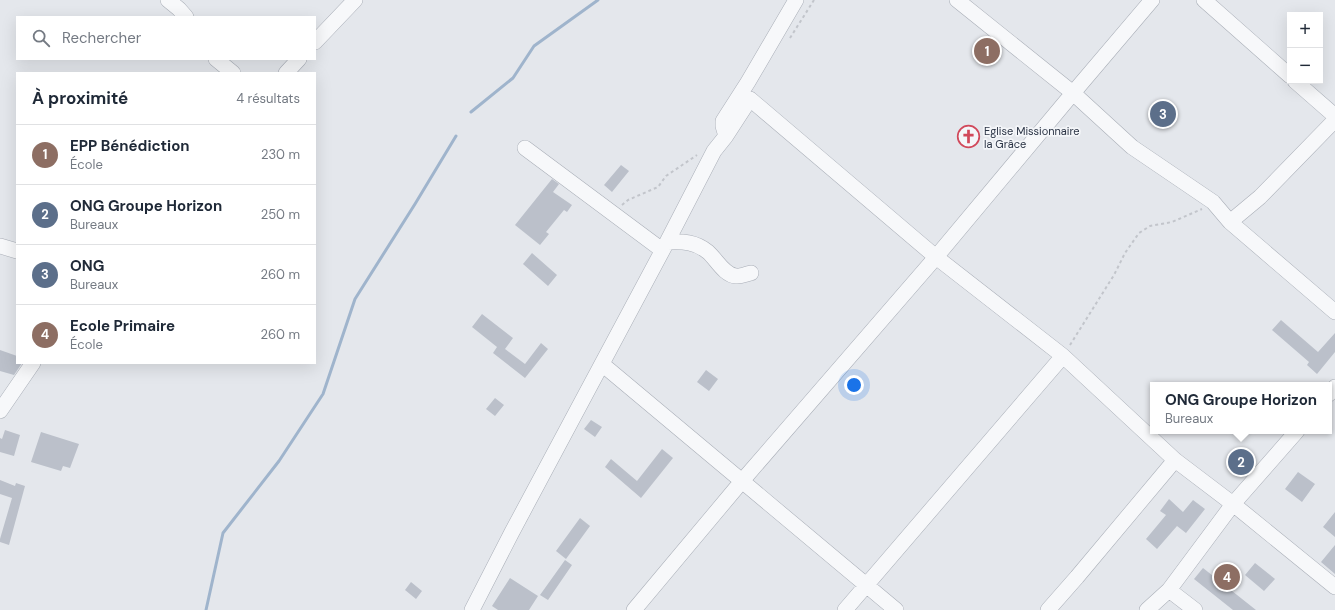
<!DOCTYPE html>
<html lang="fr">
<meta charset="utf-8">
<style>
:root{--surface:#fff;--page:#f2f2f3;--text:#1f2937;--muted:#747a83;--line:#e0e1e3;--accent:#d1495b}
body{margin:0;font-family:"DM Sans",sans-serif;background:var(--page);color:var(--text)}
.controls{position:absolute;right:12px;top:12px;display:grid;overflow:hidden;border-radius:0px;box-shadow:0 4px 16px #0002}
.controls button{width:36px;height:36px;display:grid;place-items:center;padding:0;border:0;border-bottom:1px solid var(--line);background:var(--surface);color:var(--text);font:20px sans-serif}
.you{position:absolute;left:854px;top:385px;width:14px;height:14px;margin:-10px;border:3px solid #fff;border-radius:50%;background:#1a73e8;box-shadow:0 0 0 6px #1a73e833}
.badge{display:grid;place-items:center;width:26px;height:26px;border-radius:50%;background:var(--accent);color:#fff;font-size:13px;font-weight:700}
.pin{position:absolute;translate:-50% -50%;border:2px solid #fff;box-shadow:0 1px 4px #0006}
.popup{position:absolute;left:1150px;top:382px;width:182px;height:52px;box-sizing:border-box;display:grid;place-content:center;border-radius:0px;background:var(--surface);filter:drop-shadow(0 1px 3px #0005);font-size:13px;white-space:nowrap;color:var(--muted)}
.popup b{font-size:15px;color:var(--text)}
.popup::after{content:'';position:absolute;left:50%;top:100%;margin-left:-8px;border:8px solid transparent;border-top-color:var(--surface)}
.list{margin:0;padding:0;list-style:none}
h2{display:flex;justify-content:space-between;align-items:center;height:52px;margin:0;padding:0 16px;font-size:17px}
h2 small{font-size:13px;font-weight:400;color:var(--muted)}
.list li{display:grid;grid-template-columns:26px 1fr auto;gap:12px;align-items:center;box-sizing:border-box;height:60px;padding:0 16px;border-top:1px solid var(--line)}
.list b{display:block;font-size:15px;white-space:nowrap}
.list p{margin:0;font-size:13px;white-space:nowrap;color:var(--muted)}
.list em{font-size:13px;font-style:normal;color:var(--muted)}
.icon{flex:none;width:22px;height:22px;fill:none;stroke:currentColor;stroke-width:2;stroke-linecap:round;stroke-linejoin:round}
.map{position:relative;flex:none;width:1335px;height:610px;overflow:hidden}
.search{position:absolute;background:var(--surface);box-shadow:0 4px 16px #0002;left:16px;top:16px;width:300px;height:44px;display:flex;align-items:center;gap:10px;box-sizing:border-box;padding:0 14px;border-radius:0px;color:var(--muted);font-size:15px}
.panel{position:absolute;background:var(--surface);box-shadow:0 4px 16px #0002;left:16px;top:72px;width:300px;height:292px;border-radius:0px}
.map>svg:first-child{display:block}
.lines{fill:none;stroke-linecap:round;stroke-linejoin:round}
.stream{stroke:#9fb4cc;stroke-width:3}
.building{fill:#bbc0ca}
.minor-casing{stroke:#a9aeb7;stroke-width:16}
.path{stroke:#c2c5cb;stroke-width:2;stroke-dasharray:3 3;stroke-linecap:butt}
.minor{stroke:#f7f8fa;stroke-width:15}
.labels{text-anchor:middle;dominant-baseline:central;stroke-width:3.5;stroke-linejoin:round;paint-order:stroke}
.poi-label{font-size:11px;fill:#2b3445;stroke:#f4f6f9;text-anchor:start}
</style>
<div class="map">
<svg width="1335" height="610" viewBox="0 0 1335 610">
<rect width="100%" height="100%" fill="#e4e7ec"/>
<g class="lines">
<path class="stream" d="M471,112l42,-34 21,-32 64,-46
M206,610l17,-77 56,-72 44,-67 32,-95 60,-95 41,-68"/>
</g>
<path class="building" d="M621,165l8,6 -17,21 -8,-7z
M552,179l7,5 -6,8 19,13 -5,7 -3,-2 -18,22 3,2 -9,11 -25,-20z
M532,253l25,22 -9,11 -25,-22z
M482,314l31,24 -8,11 20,15 16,-21 7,6 -23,29 -32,-25 4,-6 -25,-20z
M1281,320l37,32 17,-19v19l-18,22 -10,-9 2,-3 -37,-32z
M0,350l17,6v7h5l-8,12 -14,-4z
M706,370l12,9 -9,12 -12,-9z
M495,398l9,7 -9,11 -9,-7z
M591,420l11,7 -7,10 -11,-8z
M5,430l15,5 -6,21 -14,-4v-14l2,1z
M41,432l38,12 -9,24 -7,-2 -2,5 -30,-9z
M662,449l11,9 -32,40 -36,-31 6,-8 26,22z
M1298,472l17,12 -13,18 -17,-13z
M0,480l15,6 1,-3 9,3 -16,59 -9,-3v-3l12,-41 -12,-4z
M1169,499l14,13 10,-12 12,9 -19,24 -9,-7 -20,23 -11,-10 20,-24 -6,-4z
M1335,512v25l-12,-10z
M580,518l10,8 -24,33 -10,-8z
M1335,545v29l-14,-12z
M565,560l7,5 -24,35 -8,-5z
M1255,563l20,16 -11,12 -19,-16z
M1203,568l53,42h-23l-39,-31z
M510,578l28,18 -9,14h-31l-6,-4z
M411,582l11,9 -6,8 -11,-9z"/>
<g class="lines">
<defs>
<path id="minor" d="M168,0l11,9 7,8
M957,0l116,93 59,54 81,55 17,20 105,90
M1204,0l86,76
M315,42l40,-42
M216,59l17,14
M286,73l13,-14
M1295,81l40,35
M726,136l-3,-10v-5l25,-39 48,-82
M525,148l137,102
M1230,222l30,-25 75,-77
M667,242c16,-1 29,0 41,10 9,8 16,23 28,24 4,1 10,-2 15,-3
M0,246l17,5
M602,364l294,246
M1329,394l6,-7
M0,411l33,-48
M1169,590l26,20
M472,610l40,-78 155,-290 47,-91 12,-15 24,-37 186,158 127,99 112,104 58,44 102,83
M634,610l108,-129 194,-224 137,-164 79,-93
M845,610l218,-254
M1048,610l29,-33 98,-117
M1147,610l22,-20 64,-86 64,-73"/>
</defs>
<use href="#minor" class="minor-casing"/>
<path class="path" d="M790,38l24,-38
M622,205l6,-5 30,-13 8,-11 31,-21
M1070,345l44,-70 11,-22 14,-20 11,-7 22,-4 30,-13"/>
<use href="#minor" class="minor"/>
</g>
<defs>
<symbol id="church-ring" viewBox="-11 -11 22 22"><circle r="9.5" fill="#f4f6f9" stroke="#d1495b" stroke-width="1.5"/><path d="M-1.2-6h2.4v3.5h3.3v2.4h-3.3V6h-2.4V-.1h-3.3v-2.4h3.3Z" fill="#d1495b"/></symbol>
</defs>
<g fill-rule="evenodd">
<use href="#church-ring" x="956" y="124" width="25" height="25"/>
</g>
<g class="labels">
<g class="poi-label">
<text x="984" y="131">Eglise Missionnaire<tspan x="984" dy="13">la Grâce</tspan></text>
</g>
</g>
</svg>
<div class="controls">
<button>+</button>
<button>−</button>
</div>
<div class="you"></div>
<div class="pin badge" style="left:987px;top:51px;background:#8d6e63">1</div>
<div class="pin badge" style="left:1241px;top:462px;background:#5c6f8a">2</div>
<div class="popup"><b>ONG Groupe Horizon</b>Bureaux</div>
<div class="pin badge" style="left:1163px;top:114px;background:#5c6f8a">3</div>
<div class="pin badge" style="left:1227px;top:577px;background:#8d6e63">4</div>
<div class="search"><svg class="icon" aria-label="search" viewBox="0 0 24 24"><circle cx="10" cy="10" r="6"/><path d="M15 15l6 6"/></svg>Rechercher</div>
<section class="panel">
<h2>À proximité<small>4 résultats</small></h2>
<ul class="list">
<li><span class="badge" style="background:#8d6e63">1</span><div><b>EPP Bénédiction</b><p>École</p></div><em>230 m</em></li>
<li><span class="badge" style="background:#5c6f8a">2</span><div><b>ONG Groupe Horizon</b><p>Bureaux</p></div><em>250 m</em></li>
<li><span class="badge" style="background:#5c6f8a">3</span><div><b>ONG</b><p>Bureaux</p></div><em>260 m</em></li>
<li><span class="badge" style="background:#8d6e63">4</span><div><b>Ecole Primaire</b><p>École</p></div><em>260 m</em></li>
</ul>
</section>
</div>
